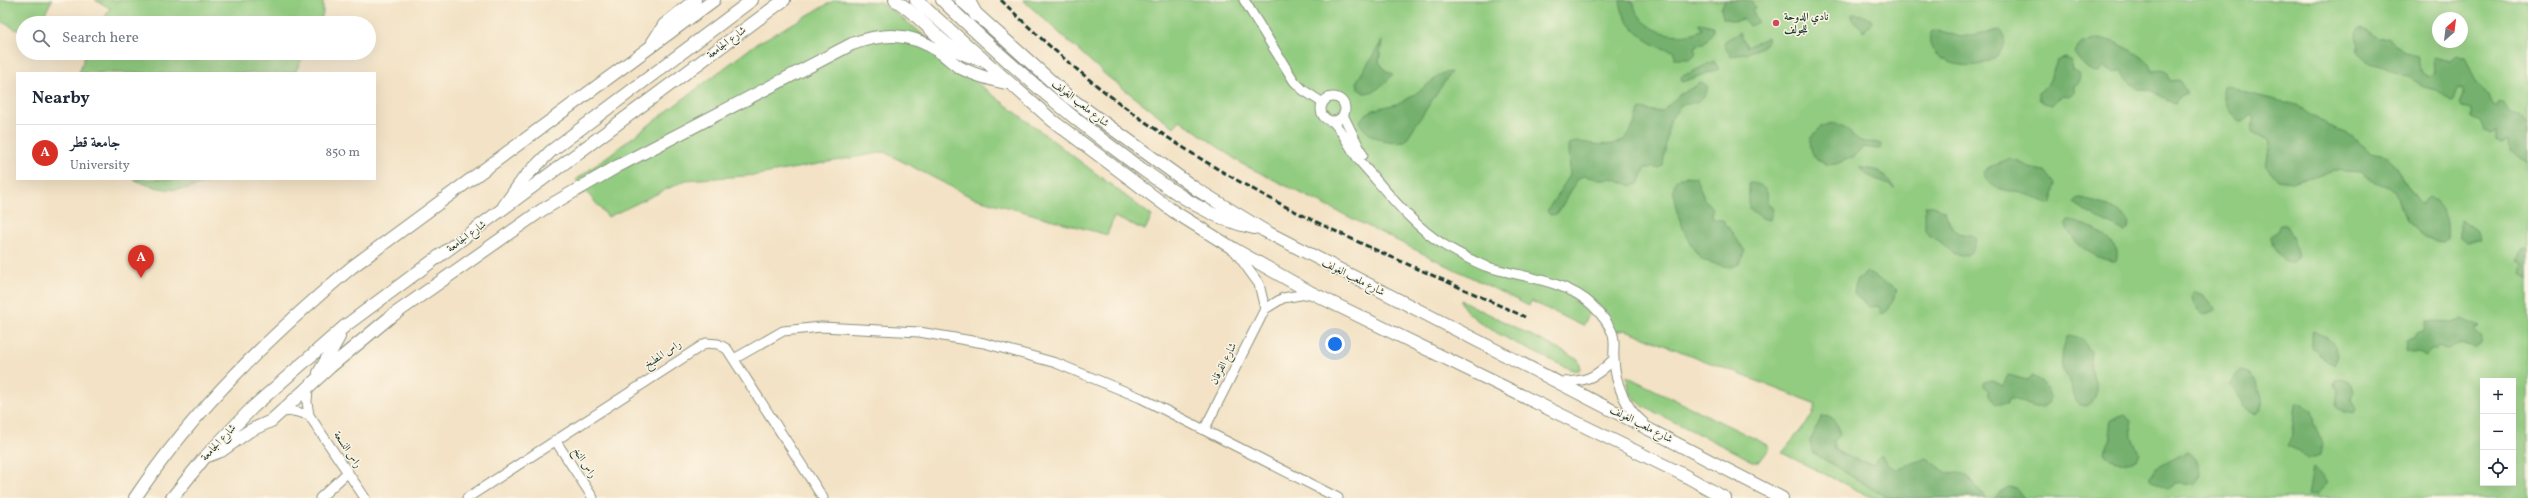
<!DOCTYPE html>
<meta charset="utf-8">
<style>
:root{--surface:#fff;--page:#f2f2f3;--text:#1f2937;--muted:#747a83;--line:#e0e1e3;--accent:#d93025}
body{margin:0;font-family:Vollkorn,Amiri,serif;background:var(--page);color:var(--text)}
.controls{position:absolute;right:12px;bottom:12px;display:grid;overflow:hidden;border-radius:0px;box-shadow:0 4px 16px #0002}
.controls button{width:36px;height:36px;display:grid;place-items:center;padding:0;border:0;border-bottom:1px solid var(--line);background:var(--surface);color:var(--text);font:20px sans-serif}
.compass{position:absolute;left:2432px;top:12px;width:36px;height:36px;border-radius:50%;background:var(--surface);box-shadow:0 4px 16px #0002;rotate:28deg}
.you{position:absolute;left:1335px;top:344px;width:14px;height:14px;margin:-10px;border:3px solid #fff;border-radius:50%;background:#1a73e8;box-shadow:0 0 0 6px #1a73e833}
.badge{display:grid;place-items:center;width:26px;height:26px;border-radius:50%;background:var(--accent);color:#fff;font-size:13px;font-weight:700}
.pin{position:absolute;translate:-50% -33px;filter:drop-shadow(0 1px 2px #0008)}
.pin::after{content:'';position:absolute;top:21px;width:14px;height:12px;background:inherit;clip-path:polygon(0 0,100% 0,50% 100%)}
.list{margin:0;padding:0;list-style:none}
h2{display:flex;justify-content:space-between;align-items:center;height:52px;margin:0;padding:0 16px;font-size:17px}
h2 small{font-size:13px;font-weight:400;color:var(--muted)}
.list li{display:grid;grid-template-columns:26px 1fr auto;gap:12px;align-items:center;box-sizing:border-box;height:56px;padding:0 16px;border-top:1px solid var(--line)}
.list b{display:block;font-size:15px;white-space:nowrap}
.list p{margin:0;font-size:13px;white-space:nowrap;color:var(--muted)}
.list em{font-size:13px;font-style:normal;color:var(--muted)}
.icon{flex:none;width:22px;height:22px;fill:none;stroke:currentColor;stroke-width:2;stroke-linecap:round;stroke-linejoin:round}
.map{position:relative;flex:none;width:2528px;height:498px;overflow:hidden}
.search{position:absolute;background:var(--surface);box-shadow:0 4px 16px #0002;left:16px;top:16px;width:360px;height:44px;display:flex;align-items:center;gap:10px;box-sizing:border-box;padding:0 14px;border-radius:22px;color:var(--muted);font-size:15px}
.panel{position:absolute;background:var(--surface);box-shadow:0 4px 16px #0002;left:16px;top:72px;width:360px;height:108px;border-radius:0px}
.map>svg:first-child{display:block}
.green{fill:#92cc80;stroke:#58845a;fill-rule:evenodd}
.forest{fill:#75b06e;stroke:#4a7651}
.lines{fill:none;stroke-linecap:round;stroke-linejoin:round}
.minor-casing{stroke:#89907c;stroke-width:11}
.major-casing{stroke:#89907c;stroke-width:14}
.highway-casing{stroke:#89907c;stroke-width:15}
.minor{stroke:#fff;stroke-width:9}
.major{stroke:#fff;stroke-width:12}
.highway{stroke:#fff;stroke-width:13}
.rail{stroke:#1f3d34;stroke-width:3;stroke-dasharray:6 3;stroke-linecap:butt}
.poi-dot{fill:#d1495b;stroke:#fcf5e5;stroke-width:1.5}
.labels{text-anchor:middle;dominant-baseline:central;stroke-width:3;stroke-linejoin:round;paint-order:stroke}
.poi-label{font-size:11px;font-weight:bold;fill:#1f3d34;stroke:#fcf5e5;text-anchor:start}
.street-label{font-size:11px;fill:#1f3d34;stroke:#fcf5e5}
</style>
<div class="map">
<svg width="2528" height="498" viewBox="0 0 2528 498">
<rect width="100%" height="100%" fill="#fcf5e5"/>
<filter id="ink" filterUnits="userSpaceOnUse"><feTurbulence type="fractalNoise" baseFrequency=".025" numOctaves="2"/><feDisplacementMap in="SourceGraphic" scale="8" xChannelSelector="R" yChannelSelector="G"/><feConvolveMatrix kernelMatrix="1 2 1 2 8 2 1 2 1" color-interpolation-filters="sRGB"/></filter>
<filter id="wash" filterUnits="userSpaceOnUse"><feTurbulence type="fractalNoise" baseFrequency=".012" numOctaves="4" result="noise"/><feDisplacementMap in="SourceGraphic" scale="16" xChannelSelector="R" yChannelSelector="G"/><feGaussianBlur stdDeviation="0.9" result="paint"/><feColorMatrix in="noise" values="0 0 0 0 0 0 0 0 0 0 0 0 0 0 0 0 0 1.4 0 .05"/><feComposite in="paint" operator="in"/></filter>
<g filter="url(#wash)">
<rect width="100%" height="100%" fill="#f3e2c5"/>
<path class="green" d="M0,0h52l-12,23h-17v10l-23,-12z
M95,0h228v13l-3,10h-218l8,-15z
M835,0l45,2 35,26 62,55 175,133 -7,14 -31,-13 -7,18 -136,-38 -87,-45 -126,23 -72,5 -78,37 -32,-37 180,-136z
M1023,0h1505v498h-655l-91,-45 30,-37 4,-12 -190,-74 -19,3 -6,-11 -11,-10 -7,14 -52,-25 -2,5 -287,-142 -62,-44 -6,7 -66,-50zM2438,18h24v24h-24zM2483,381h30v102h-30z
M86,53h219l-10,20h-216z
M133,179h82c-31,14 -51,14 -82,0z
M1461,300l117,59 3,9 -4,3 -7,-2c-20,-10 -109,-47 -109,-69z
M1626,376l142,69 2,3 -10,13h-7l-109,-54 -13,-12z"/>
<path class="forest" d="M1620,0h12c8,31 42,42 70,30l-3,-7 14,3v6l-8,10 -11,6 2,6 -7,5h-14v-8c-23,-2 -54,-26 -55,-51z
M1725,0h26l4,8 -3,1 6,13 -9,4 -6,-7 -9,2 -11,-3 -2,-9z
M1852,14l10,1 11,6 -9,10 -12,-12z
M2360,28l8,2 10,8 9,-1 18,15 12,3 5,18 7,4 5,-5 -1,-15 18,4 6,-5 8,1 12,27 8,7 8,15h3l2,-4h5l7,11 10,2 8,10v38l-19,-12 -1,-9 -7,2 -5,-3v-10l-6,3 -6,-4 -4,-9 -9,-4v-8l-9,-2 -2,-4 4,-9 -1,-5 -5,-1 -4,12 -3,1 -14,-11 -14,-3 -14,-11 -15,-2 -13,-8 -14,-4 -9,-11 -2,-18z
M1937,30l24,7 38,-7c5,2 7,7 6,12 -11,40 -87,24 -74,-10z
M1740,32l7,15 21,-10c-2,12 -13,11 -21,17l-4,-1 -12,4 -7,-12 1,-4z
M2098,38c11,0 43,15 50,25 2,3 2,5 4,8l9,-1 6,2 3,9 9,-1 8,14 -9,4 -3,5c-5,-2 -23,-12 -27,-13 -3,0 -5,1 -9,0l-14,-12 -4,-8 -8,3 -8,-5c-5,0 -4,3 -8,4 -8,1 -21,-14 -23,-20l6,-8z
M1382,41l-3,21 7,9 7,3c-7,9 -17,19 -29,19l-6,-4 -1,-8z
M2065,58l6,3 2,9 7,5 -1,7 -5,4v7l-6,3 -6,-1 -9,10 -9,-2 -5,-4v-6l10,-11 8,-21z
M1714,61l5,8 -37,13 -1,-5z
M1451,72l-46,69c-18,2 -34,-1 -45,-17 1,-16 31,-17 42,-22 14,-7 28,-20 41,-29z
M1701,83l7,4c-4,15 -13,16 -27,18l-12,17 -6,43 -4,3h-14l-6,16 -7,2 -20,-8 -7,2 -22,-4 -5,3 -21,35 -7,1 -3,-4 23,-36 -1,-31c10,-4 15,-1 25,0 33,4 36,-9 46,-35l22,3 17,-17z
M2227,85l15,7 55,13 28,19 25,11 21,17 16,3 32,48 3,1 7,-6c15,7 20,24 18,40l-5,4 -7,-1 -10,-4 -19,-16 -8,-24 -7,-9 -18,-7 -13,-9 -26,-2 -18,7 -15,1 -9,4 -15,-2 -11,-13 4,-25 -17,-8c-4,-8 3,-13 -1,-20l-9,7h-3c-10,-9 -20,-21 -16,-35z
M1836,123c10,4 15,12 23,17 7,4 15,1 22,4l1,4 -4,1 -15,-2 -8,9 -19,8 -8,1 -11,-5c-15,-17 -2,-37 19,-37z
M2010,159l8,1 11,8 16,3 10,13 -3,20c-8,-1 -16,-7 -24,-9 -17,-6 -37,-1 -45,-23 8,-8 17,-7 27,-13z
M1859,167l20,4 16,17 -28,-13z
M1685,176l11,1 8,22 8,9v8l3,4h8l22,31 -6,13c-7,4 -11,3 -18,1 -7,-2 -14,-2 -20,-7 -13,-14 -36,-63 -24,-79z
M1749,183c12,0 21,6 18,19l6,7 -3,11 -8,-2 -13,-10z
M2080,199c17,3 38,8 49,22l-1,8 -3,3c-8,-3 -46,-23 -51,-29l2,-3z
M1925,206h8l12,5c2,7 7,22 17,23 6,1 10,0 15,5 -2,8 -6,16 -15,17 -14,-2 -19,-17 -33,-20l-4,-6z
M2460,220l18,11 2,9 -13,1 -7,-6z
M2068,221c17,1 40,13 49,29v8l-3,3c-18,-1 -45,-19 -48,-37z
M2280,225h6l7,11 5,21 -4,5c-14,2 -23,-16 -23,-26l8,-5z
M2521,250h7v31l-7,-6 2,-11 -6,-4z
M1867,272l30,18 -8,19 -7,6 -2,-7 -3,-2 -8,1 -15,-13 2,-13z
M2193,291l11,4 11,15 -11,5c-8,-5 -14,-15 -11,-24z
M2461,319l18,8 -4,1v3l7,7 -1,6 -5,4 -17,-3 -12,4 -8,-3 -2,3h-6l-6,7 -7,-4 -7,1 -5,-2 1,-10 8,-2 2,-6 6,-2 4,-10 25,1z
M2314,331c11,5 22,10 24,25l-4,8 -6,-2 -16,-14v-15z
M2069,335l12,3 10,14c0,3 -1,6 -1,10 1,15 15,33 -3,44 -16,-1 -14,-15 -17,-26 -2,-5 -7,-8 -8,-13 -2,-6 3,-30 7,-32z
M2240,370l10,4c6,11 22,32 4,40l-10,-6 -2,-8 -12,-16z
M2008,375l19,5 6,-4c10,5 27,26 8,31 -8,2 -20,-7 -28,-8h-5v4h-12l-7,-8v-4l-6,-5v-4l9,-2 11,6z
M2336,379c10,1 16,1 18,13l-3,6 5,11 -3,5 -9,-2 -8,-5 2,-17 -4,-5z
M2299,402l13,8 2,15 8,18 -2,12 -13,4 -8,-8 -11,-5 3,-6 4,-36z
M2125,415l6,5 1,17 7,15 -3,8c-11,4 -26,4 -32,-8l7,-14 -2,-15 2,-3z
M1822,416l9,1 7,9 2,9 -6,6v8c12,9 25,11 38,15l9,-9 7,10 8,4 31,-11 20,15 12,-1 8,4 19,22h-99l-75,-46 -2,-11z
M2188,451l8,10 4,12c-4,18 -12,9 -24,11 -3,1 -6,3 -9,5l-17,-10v-3l5,-7z
M2313,468l14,12v4l-10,10 -9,1z
M2008,487l8,1 8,10h-30z"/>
</g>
<g filter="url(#ink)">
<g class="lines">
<defs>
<path id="minor" d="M1244,0l50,81 9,9 20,13
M1321 109a12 12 0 1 1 24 0a12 12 0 1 1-24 0Z
M1343,115l20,40
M1332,121c13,12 19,31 31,44 26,29 48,59 81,80 14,8 29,17 44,22 33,10 78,13 104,38 8,8 16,17 20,27 4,9 1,18 2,27 1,24 11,49 30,64
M1235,251l24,33 6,25
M734,359l49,-28 38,-4 98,5 65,11 72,20 85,35 197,100
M1559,382c27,0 36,-4 55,-23
M308,388l-1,14 2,13 56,83
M282,412l11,-1 16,4
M1204,430l61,-121 18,-11 29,-5
M555,440l38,58
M320,498l28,-26
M467,498l239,-155 12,1 9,5 96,149"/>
<path id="major" d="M895,0c31,18 46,51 84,59
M916,0l137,121 120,90 61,38 78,44 370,181 43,24
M942,0c60,58 123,113 190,162 38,27 75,56 122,66
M961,0l109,98 126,91 69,42 517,267
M653,42l11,-17 31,-25
M504,206l20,-28 27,-27 201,-151
M319,373l20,-36
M205,457l16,-6 28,-20 22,-10 59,-54 59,-49 153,-108 76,-44 234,-122c30,-11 57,-12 85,6 8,5 15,12 22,17 15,8 31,12 47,16
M135,498c60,-90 135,-162 217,-231l362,-267
M172,498l33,-41 48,-50 92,-81 439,-326"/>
<path id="highway" d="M968,0l8,15"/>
</defs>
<use href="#minor" class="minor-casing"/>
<use href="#major" class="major-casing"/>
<use href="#highway" class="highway-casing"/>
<use href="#minor" class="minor"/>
<use href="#major" class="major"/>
<use href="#highway" class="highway"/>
<path class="rail" d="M1001,0c68,68 144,127 227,175 94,55 198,96 297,142"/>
</g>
</g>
<circle class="poi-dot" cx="1776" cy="23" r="4"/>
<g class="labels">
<g class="poi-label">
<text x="1784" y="17">نادي الدوحة<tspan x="1784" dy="13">للجولف</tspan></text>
</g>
<g class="street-label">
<text transform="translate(727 43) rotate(-37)">شارع الجامعة</text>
<text transform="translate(1080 104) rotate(38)">شارع ملعب الغولف</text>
<text transform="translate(467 237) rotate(-36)">شارع الجامعة</text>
<text transform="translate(1353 278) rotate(27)">شارع ملعب الغولف</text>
<text transform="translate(663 355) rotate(-33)">راس المطبخ</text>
<text transform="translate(1224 364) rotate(-63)">شارع الفرقان</text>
<text transform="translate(1641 425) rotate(27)">شارع ملعب الغولف</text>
<text transform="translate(219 443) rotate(-47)">شارع الجامعة</text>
<text transform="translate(347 450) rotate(56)">راس النسعة</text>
<text transform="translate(584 463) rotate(57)">راس النخ</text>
</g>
</g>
</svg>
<div class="controls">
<button>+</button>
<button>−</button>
<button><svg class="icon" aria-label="locate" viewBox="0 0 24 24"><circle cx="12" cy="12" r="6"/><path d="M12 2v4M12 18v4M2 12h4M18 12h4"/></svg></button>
</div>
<svg class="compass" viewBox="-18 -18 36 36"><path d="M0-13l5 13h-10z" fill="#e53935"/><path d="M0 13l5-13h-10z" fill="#747a83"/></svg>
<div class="you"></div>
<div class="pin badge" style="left:141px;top:278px">A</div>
<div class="search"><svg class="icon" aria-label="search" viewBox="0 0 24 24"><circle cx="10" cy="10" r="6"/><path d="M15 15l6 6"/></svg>Search here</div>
<section class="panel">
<h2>Nearby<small></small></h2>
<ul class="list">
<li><span class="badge">A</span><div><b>جامعة قطر</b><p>University</p></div><em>850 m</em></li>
</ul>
</section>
</div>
